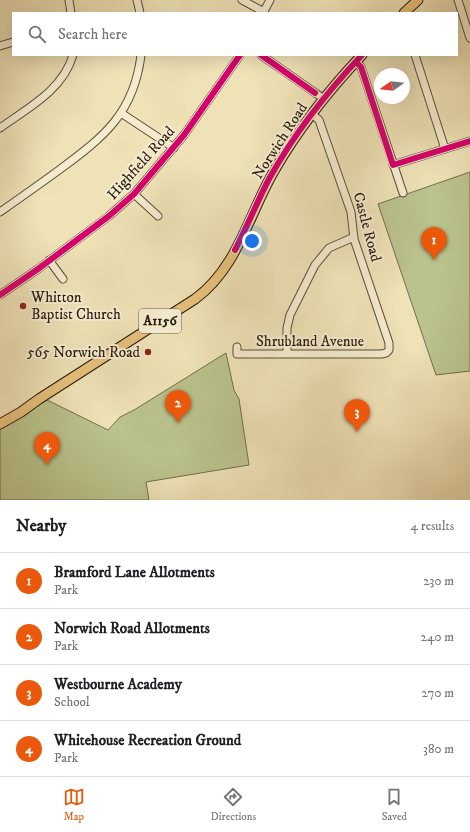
<!DOCTYPE html>
<style>
:root{--surface:#fff;--page:#f2f2f2;--text:#202124;--muted:#757577;--line:#e0e0e0;--accent:#ea580c}
body{margin:0;font-family:"IM FELL DW Pica",serif;background:var(--page);color:var(--text)}
.compass{position:absolute;left:374px;top:68px;width:36px;height:36px;border-radius:50%;background:var(--surface);box-shadow:0 4px 16px #0002;rotate:256deg}
.you{position:absolute;left:252px;top:241px;width:14px;height:14px;margin:-10px;border:3px solid #fff;border-radius:50%;background:#1a73e8;box-shadow:0 0 0 6px #1a73e833}
.badge{display:grid;place-items:center;width:26px;height:26px;border-radius:50%;background:var(--accent);color:#fff;font-size:13px;font-weight:700}
.pin{position:absolute;translate:-50% -33px;filter:drop-shadow(0 1px 2px #0008)}
.pin::after{content:'';position:absolute;top:21px;width:14px;height:12px;background:inherit;clip-path:polygon(0 0,100% 0,50% 100%)}
.list{margin:0;padding:0;list-style:none}
h2{display:flex;justify-content:space-between;align-items:center;height:52px;margin:0;padding:0 16px;font-size:17px}
h2 small{font-size:13px;font-weight:400;color:var(--muted)}
.list li{display:grid;grid-template-columns:26px 1fr auto;gap:12px;align-items:center;box-sizing:border-box;height:56px;padding:0 16px;border-top:1px solid var(--line)}
.list b{display:block;font-size:15px;white-space:nowrap}
.list p{margin:0;font-size:13px;white-space:nowrap;color:var(--muted)}
.list em{font-size:13px;font-style:normal;color:var(--muted)}
.icon{flex:none;width:22px;height:22px;fill:none;stroke:currentColor;stroke-width:2;stroke-linecap:round;stroke-linejoin:round}
.map{position:relative;flex:none;width:470px;height:500px;overflow:hidden}
.search{position:absolute;background:var(--surface);box-shadow:0 4px 16px #0002;left:12px;right:12px;top:12px;height:44px;display:flex;align-items:center;gap:10px;box-sizing:border-box;padding:0 14px;border-radius:0px;color:var(--muted);font-size:15px}
.sheet{height:276px;background:var(--surface)}
nav{display:flex;justify-content:space-around;align-items:center;box-sizing:border-box;height:56px;border-top:1px solid var(--line);background:var(--surface);font-size:11px;color:var(--muted)}
nav a{display:grid;justify-items:center;gap:2px}
nav .on{color:var(--accent)}
.map>svg:first-child{display:block}
.green{fill:#bbc38d;stroke:#716f4e}
.lines{fill:none;stroke-linecap:round;stroke-linejoin:round}
.minor-casing{stroke:#594d38;stroke-width:9}
.major-casing{stroke:#271b0e;stroke-width:11}
.minor{stroke:#f5ecd0;stroke-width:7}
.major{stroke:#e8c17c;stroke-width:9}
.cycleway-casing{stroke:#f5ecd0;stroke-width:8}
.cycleway{stroke:#d6006c;stroke-width:6}
.poi-dot{fill:#8f2418;stroke:#f5ecd0;stroke-width:1.5}
.labels{text-anchor:middle;dominant-baseline:central;stroke-width:4;stroke-linejoin:round;paint-order:stroke}
.shield{fill:#f5ecd0;stroke:#655a48;stroke-width:1}
.shield-label{font-size:14px;font-weight:bold;fill:#271b0e}
.street-label{font-size:15px;fill:#271b0e;stroke:#f5ecd0}
.poi-label{font-size:15px;fill:#271b0e;stroke:#f5ecd0;text-anchor:start}
</style>
<div class="map">
<svg width="470" height="500" viewBox="0 0 470 500">
<rect width="100%" height="100%" fill="#efe2b7"/>
<filter id="stains"><feTurbulence type="fractalNoise" baseFrequency=".005" numOctaves="4"/><feColorMatrix values="0 0 0 0 .2 0 0 0 0 .09 0 0 0 0 .02 0 0 0 .5 -.17"/></filter>
<radialGradient id="worn" r=".72"><stop offset=".6" stop-color="#630" stop-opacity="0"/><stop offset="1" stop-color="#630" stop-opacity=".3"/></radialGradient>
<path class="green" d="M470,172v199l-34,4 -58,-171z
M226,353l8,37 5,9 10,66 -103,17 3,18h-149v-76l41,-27 67,33 12,-13 14,-7z"/>
<g class="lines">
<defs>
<path id="minor" d="M69,0l2,13
M137,0l3,13
M242,0l22,12
M458,0l12,38
M263,13l7,-13
M0,46l13,-4
M261,55l63,44
M415,55l30,94
M356,62l5,5 42,126
M121,113l53,35
M0,128c28,-20 63,-38 73,-73
M393,165l77,-24
M134,194l24,22
M0,212c20,-14 40,-28 59,-42 45,-33 75,-57 82,-115
M49,260l14,19
M0,295l38,-26 71,-53 25,-22 50,-59 56,-80
M237,347v7h144l5,-1 3,-3v-7l-35,-104 -3,-27 -32,-92 -7,-6
M287,354v-26l3,-13 25,-50 14,-17 25,-11"/>
<path id="major" d="M404,13l14,-13
M0,424l21,-12 18,-13 156,-100c42,-30 54,-85 79,-128 24,-42 55,-81 88,-116"/>
</defs>
<use href="#minor" class="minor-casing"/>
<use href="#major" class="major-casing"/>
<use href="#minor" class="minor"/>
<use href="#major" class="major"/>
<defs>
<path id="cycleway" d="M261,55l54,38
M356,62l5,5 32,98 77,-24
M235,250c12,-23 22,-48 34,-71 25,-45 58,-87 93,-124
M0,295l38,-26 71,-53 25,-22 50,-59 56,-80"/>
</defs>
<use href="#cycleway" class="cycleway-casing"/>
<use href="#cycleway" class="cycleway"/>
</g>
<g class="poi-dot">
<circle cx="23" cy="306" r="4"/>
<circle cx="148" cy="352" r="4"/>
</g>
<g class="labels">
<rect class="shield" x="139" y="309" width="42" height="24" rx="3"/>
<g class="shield-label">
<text x="160" y="321">A1156</text>
</g>
<g class="street-label">
<text transform="translate(280 141) rotate(-57)">Norwich Road</text>
<text transform="translate(141 163) rotate(-48)">Highfield Road</text>
<text transform="translate(367 227) rotate(75)">Castle Road</text>
<text x="310" y="341">Shrubland Avenue</text>
</g>
<g class="poi-label">
<text x="31" y="297">Whitton<tspan x="31" dy="17">Baptist Church</tspan></text>
<text x="140" y="352" text-anchor="end">565 Norwich Road</text>
</g>
</g>
<rect width="100%" height="100%" filter="url(#stains)"/>
<rect width="100%" height="100%" fill="url(#worn)"/>
</svg>
<svg class="compass" viewBox="-18 -18 36 36"><path d="M0-13l5 13h-10z" fill="#e53935"/><path d="M0 13l5-13h-10z" fill="#757577"/></svg>
<div class="you"></div>
<div class="pin badge" style="left:434px;top:260px">1</div>
<div class="pin badge" style="left:178px;top:423px">2</div>
<div class="pin badge" style="left:357px;top:432px">3</div>
<div class="pin badge" style="left:47px;top:465px">4</div>
<div class="search"><svg class="icon" aria-label="search" viewBox="0 0 24 24"><circle cx="10" cy="10" r="6"/><path d="M15 15l6 6"/></svg>Search here</div>
</div>
<section class="sheet">
<h2>Nearby<small>4 results</small></h2>
<ul class="list">
<li><span class="badge">1</span><div><b>Bramford Lane Allotments</b><p>Park</p></div><em>230 m</em></li>
<li><span class="badge">2</span><div><b>Norwich Road Allotments</b><p>Park</p></div><em>240 m</em></li>
<li><span class="badge">3</span><div><b>Westbourne Academy</b><p>School</p></div><em>270 m</em></li>
<li><span class="badge">4</span><div><b>Whitehouse Recreation Ground</b><p>Park</p></div><em>380 m</em></li>
</ul>
</section>
<nav>
<a class="on"><svg class="icon" aria-label="map" viewBox="0 0 24 24"><path d="M3 6l6-2 6 2 6-2v14l-6 2-6-2-6 2zM9 4v14M15 6v14"/></svg>Map</a>
<a><svg class="icon" aria-label="directions" viewBox="0 0 24 24"><path d="M12 3l9 9-9 9-9-9zM9 14v-3h6M13 9l2 2-2 2"/></svg>Directions</a>
<a><svg class="icon" aria-label="saved" viewBox="0 0 24 24"><path d="M7 4h10v16l-5-4-5 4z"/></svg>Saved</a>
</nav>
